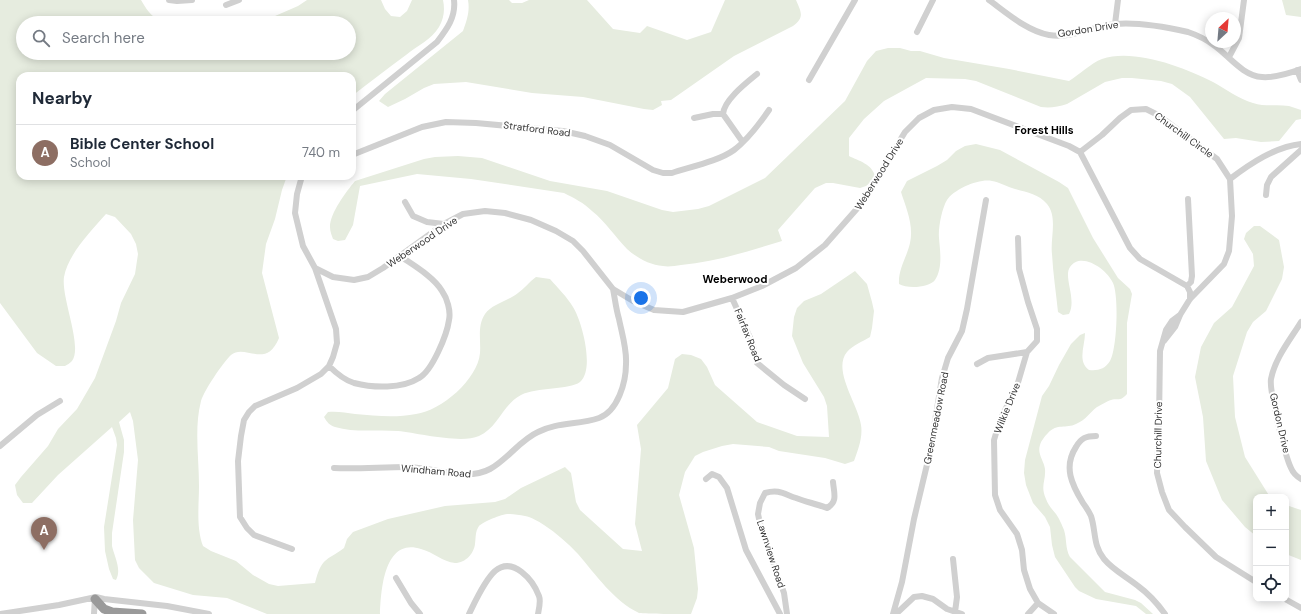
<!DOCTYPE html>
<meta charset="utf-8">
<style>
:root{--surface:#fff;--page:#f6f6f7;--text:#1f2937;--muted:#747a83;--line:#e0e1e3;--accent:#1a73e8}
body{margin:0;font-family:"DM Sans",sans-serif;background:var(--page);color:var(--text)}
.controls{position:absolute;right:12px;bottom:12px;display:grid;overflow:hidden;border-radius:8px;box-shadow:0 2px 10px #0003}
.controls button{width:36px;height:36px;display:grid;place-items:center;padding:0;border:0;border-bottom:1px solid var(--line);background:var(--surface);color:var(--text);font:20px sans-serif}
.compass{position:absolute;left:1205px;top:12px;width:36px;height:36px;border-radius:50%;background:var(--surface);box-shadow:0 2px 10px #0003;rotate:26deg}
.you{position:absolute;left:641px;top:298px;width:14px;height:14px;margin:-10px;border:3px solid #fff;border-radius:50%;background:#1a73e8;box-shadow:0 0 0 6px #1a73e833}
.badge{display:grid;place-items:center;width:26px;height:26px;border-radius:50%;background:var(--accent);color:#fff;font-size:13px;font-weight:700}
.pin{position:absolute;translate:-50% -33px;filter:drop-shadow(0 1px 2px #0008)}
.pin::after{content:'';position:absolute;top:21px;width:14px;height:12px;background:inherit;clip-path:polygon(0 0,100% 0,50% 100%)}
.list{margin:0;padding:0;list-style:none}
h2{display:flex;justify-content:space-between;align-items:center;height:52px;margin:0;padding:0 16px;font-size:17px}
h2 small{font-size:13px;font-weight:400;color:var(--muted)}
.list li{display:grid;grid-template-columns:26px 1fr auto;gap:12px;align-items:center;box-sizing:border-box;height:56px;padding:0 16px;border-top:1px solid var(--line)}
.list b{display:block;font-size:15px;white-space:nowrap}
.list p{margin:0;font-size:13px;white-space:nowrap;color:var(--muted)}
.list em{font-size:13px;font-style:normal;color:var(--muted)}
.icon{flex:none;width:22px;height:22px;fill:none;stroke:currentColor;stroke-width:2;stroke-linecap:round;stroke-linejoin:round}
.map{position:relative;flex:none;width:1301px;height:614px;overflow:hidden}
.search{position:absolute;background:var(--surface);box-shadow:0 2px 10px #0003;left:16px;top:16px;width:340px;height:44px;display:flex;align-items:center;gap:10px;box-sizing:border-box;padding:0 14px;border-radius:22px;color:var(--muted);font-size:15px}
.panel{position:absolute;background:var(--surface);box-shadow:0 2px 10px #0003;left:16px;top:72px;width:340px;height:108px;border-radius:12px}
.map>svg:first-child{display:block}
.green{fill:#e6ecdf}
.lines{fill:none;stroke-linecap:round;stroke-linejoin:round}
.minor{stroke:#d0d0d0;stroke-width:6}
.highway{stroke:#9a9a9a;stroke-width:9}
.labels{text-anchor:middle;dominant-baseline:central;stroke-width:4;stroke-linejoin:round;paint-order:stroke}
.street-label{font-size:10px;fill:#333;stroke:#fff}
.neighbourhood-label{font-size:11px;font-weight:bold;fill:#000;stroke:#fff}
</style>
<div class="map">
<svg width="1301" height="614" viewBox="0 0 1301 614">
<rect width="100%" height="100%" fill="#fff"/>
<path class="green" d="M0,0h141c14,25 21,21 47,21l1,2h-166v30h186l11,2 11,-2h118v-30h-90l39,-17 9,-6h74l4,9 6,7 9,1 7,-6 5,-11h31c2,10 1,18 -4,27 -8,13 -21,18 -33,28 -18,13 -36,27 -54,41v-20h-332v100h267l-5,14 -7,29 -9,25 -4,29 17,65c-13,32 -34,5 -48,17 -9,9 -26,34 -30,46 -7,27 -2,57 -2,85 0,19 -3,41 4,60l8,5 25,10 17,14 16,9 9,2 37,-3c7,-26 10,-21 29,-35l3,-9 6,-7 35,-13 57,-13 50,-4 10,-3 16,-11 44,-21 6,6 5,29 4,8 43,39 19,2 -7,-27 6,-75 -4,-24 31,-37 7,-29 7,-5 9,1 10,4 6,8 8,18 42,37 40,14 32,1 -2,-31 -3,-9 -21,-34 -11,-27 2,-19 3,-9 7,-7 17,-7 34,-23 12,13 5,18 2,9 -2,17 -2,9c-8,5 -17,8 -23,15 -15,18 11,52 14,73 2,12 -3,25 -7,36l-9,3 -20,-6 -46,-7 -10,-4 -36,-3 -11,2 -19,6 -8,4 -10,16 -6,23 15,53 4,41 -1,9 -6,16c-9,0 -46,0 -52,-1 -25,-12 -43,-38 -61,-59 -10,-11 -22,-21 -34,-29 -6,-4 -13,-8 -19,-9 -5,-1 -11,-2 -15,-2 -7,-1 -27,8 -31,12 -4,6 -3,11 -4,18 -1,9 -9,19 -20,19 -12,-1 -22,-11 -34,-14 -37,-12 -40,41 -41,65h-113l-40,-16 -34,-3 -39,-12 -15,-15 -4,-8 -2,-40 5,-60 -5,-39 -3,-9 -11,10 5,18v12l-12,81c0,4 0,8 0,13 2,10 10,23 4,34l-3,-1 -4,-10 -4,-18 -1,-24 13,-82 -1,-7 -4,-11 -54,48 -26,28h-9l-6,-8 -2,-10 6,-8 27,-31 10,-17 19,-20 18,-31 21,-57 5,-18 14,-29 3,-20 -2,-10 -5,-10 -16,-17 -9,-3c-14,16 -38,40 -42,63 -3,21 19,69 8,84 -2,2 -5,4 -7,5h-9l-19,-13 -37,-50z
M468,0h41l3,3h10l7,-3h58l26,29 27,4 7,-7 40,14 24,-8 14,-32h71c5,12 9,17 -3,26l-59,30 -63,44 -10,1 1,4 -9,5 -9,-1 -61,-12 -51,-4 -66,-11 -32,2 -10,4 -19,11 -17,8 -9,-6 6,-7 78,-63c4,-11 7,-20 5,-31z
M1282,0h19v17l-15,-2z
M888,48h12l11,3h9l24,7 65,11 60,12c10,-6 22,-18 33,-22 31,-11 82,8 111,23 13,7 26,17 40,21 12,4 24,1 36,3 4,1 8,3 12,4v9l-5,1 -17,21 -18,1 -25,-4 -12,1 -34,-42 -18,-13 -11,-3 -29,-3h-10l-17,4 -38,22c-9,3 -17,4 -26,3l-65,-26 -11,-2 -39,-1 -42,23 -20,18 -15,19v18c10,5 23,8 26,20l-4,6 -5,4 -6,2 -27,-5h-7l-11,5 -37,42 4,11c-33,10 -67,21 -101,24 -6,1 -13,2 -18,1 -13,-1 -26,-8 -36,-17 -12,-12 -21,-27 -35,-38 -8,-8 -18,-13 -28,-18l-93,-14 -54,-5 -57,12 -7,39 -8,15 -7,1 -5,-2c-1,-3 -3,-7 -3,-12 0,-14 16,-35 25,-46l69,-22 11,-2 23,-1 24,2 68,23 57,10 55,19 11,2 25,-3 11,-3 56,-28 80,-77 22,-40 9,-10z
M976,144l24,6 59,32 9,6 25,50 25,40 12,11 2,5 -5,29v71c-7,8 -9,4 -16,6 -4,1 -10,5 -14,7 -8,6 -11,13 -21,17 -10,5 -19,-1 -28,9 -3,3 -7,8 -8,12 -3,9 4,16 5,24 1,12 -5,17 1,30 2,6 6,10 10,15 3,4 6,11 8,16 3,9 1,18 6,27l35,35 30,8 6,3 12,11h-7l-10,-8 -40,-7 -17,-8 -4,-4 -20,-30 -3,-12 -2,-18 -5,-10 -12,-14 -7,-18 -2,-12 1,-13 17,-64 7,-10 10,-21 12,-21 9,-9 5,-2c0,13 -8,28 4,37 9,1 16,-1 21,-9 7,-12 9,-65 3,-78 -6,-14 -32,-32 -43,-16 -7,10 7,32 -1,47l-6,1 -5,-3c-2,-19 -5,-39 -6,-58 -2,-15 6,-37 -5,-50 -9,-11 -22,-12 -35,-16 -6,-2 -13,-6 -20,-7 -12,-3 -38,8 -45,19 -5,8 -9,28 -8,38 1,13 4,30 -4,42 -6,8 -28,9 -36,4 -1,-15 8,-27 11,-41 4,-18 -4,-35 -9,-51l6,-11 30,-15 10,-6 9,-9 9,-5z
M1254,226h6l19,14 5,27 -2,12 -16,32 -13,11 -6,10 -14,44 2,41 10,40 25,40h-14v39l-11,-9 -23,-27 -16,-39 -3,-44 -8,-40 6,-30 13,-24 18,-16 22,-41 -1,-12 -9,-15 2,-6z
M536,277l14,2c8,9 17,18 23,28 9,14 22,63 7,75 -11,8 -43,5 -59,13 -18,9 -23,33 -42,41 -18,8 -61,-3 -81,-5 -21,-2 -43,2 -63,-4 -6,-2 -8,-5 -11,-10l4,-5c10,-1 18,1 27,2 21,2 41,4 61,0 25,-3 62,-35 64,-61 1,-13 -3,-27 5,-39 7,-10 23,-13 33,-21 6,-4 11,-11 18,-16z
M1286,505l15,5v50l-15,-6z"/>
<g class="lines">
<path class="minor" d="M169,0l8,1 15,-1
M989,0c18,13 38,31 60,35 23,4 44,-9 66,-11 22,-2 51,3 73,8 9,3 19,8 27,14 14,10 28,30 47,31 12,1 28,-4 39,-8
M226,5l13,-5
M1115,24l3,-24
M917,32l16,-32
M1229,57l10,-19 5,-38
M1297,70l4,10
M809,80l46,-80
M352,111l85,-69c10,-13 19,-25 17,-42
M723,114c1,-14 23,-31 34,-40
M723,114l19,27
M694,118l19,-4h10
M1080,152l22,-17 18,-17 11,-8 15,-1 12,6 59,44 13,20 2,37 -3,35 -5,13 -34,35 -10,16 -5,12 -11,14
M1080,152l50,96 10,11 47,27 3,6v7
M352,155l70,-28 24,-5 30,1 87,8 22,5 25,9 43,25 10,3h9c18,-6 47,-12 62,-23 12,-9 26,-27 35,-40
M302,176l-5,18 -2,19 8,33 12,22 18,9 21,3 14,-3 15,-9 61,-44 19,-10 22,-3 20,2 26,7 25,11 17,10 10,10 30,38 20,12 21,9 29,2 49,-14 30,-12 34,-18 29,-23 37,-42 43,-71 14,-14 15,-8 18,-3 19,2 98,37 11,6
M1230,179c21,-16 45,-32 71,-35
M1266,195l1,-10 4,-8 30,-27
M405,202l8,14 14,6 17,2
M1018,238l1,31 9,33 9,27v12l-10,11 -10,34 -16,32 -4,12 -3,10 1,55 5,15 17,24 5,16 2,20 6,19 8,14 16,11
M1187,286l4,-4 1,-6 -4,-77
M732,298l20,44 5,21 27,22 21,14
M1180,315l-8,6 -6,9 -6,21 -1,71 -2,51 5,19 7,18 16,17 31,30 40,25
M1301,322c-11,18 -26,36 -30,57 -2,11 14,77 20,89 2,5 5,8 10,11
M977,364l11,-6 39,-6
M329,366c7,7 15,14 25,17 19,5 48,6 65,-5 13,-7 28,-43 30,-58 2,-9 -2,-22 -7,-29 -8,-14 -29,-26 -42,-35
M1096,436c-10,0 -15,2 -20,11 -13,20 -4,38 7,56 3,4 6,9 8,13 5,15 2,30 13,43 9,11 23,18 34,27 11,8 19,17 27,28
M0,446l37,-31 23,-14
M334,468c24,1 48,-1 73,-1 26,0 59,15 83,2 17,-9 30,-29 48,-37 19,-10 41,-7 61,-14 19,-7 27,-36 27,-54 1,-15 -4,-30 -7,-45 -3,-10 -4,-20 -6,-30
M706,479l6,-5 7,3 8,11 19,62 34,64
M292,549l-38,-14 -7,-7 -7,-11 -2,-56 3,-25 3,-16 5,-8 6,-6 42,-18 24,-14 8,-8 4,-9 4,-14 -1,-14 -21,-61
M953,559l4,38 -2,15
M396,578l15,25 9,11
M1285,599l16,9
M0,614l59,-9 37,-8 8,2 63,7 42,8
M94,614l1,-16
M469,614c6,-12 15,-33 26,-43 18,-15 38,9 44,25 2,5 0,13 -1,18
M787,614l-3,-21 -23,-65 -3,-14 2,-11 5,-10c14,-4 19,1 31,5 10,4 21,6 31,10 11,-6 7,-15 6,-26
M893,614l9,-32 12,-63 16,-67 12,-74 6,-20 14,-27 5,-22 19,-109
M896,614l18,-17 8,-1 11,3 14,10 15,5
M1028,614l10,-11"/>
<path class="highway" d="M95,599l9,10 8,3 30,2"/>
</g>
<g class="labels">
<g class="street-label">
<text transform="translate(1088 29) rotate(-9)">Gordon Drive</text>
<text transform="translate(537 129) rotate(7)">Stratford Road</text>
<text transform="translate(1184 135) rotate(36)">Churchill Circle</text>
<text transform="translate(879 174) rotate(-58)">Weberwood Drive</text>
<text transform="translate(422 242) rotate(-34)">Weberwood Drive</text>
<text transform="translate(748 335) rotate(68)">Fairfax Road</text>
<text transform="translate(1007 408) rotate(-68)">Wilkie Drive</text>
<text transform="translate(936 418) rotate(-79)">Greenmeadow Road</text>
<text transform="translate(1280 423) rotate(77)">Gordon Drive</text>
<text transform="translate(1158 435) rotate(-89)">Churchill Drive</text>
<text transform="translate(436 471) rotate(5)">Windham Road</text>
<text transform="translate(771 554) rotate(72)">Lawnview Road</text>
</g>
<g class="neighbourhood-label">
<text x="1044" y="130">Forest Hills</text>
<text x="735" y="279">Weberwood</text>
</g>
</g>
</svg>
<div class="controls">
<button>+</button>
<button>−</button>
<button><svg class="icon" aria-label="locate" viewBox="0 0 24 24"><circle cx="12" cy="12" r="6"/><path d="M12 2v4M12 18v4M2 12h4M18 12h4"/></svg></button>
</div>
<svg class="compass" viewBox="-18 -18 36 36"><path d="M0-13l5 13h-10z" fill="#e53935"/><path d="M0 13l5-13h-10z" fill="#747a83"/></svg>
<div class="you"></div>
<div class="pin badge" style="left:44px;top:550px;background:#8d6e63">A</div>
<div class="search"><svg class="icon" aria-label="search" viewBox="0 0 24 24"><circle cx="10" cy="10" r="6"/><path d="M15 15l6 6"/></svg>Search here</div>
<section class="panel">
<h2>Nearby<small></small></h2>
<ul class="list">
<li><span class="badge" style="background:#8d6e63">A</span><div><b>Bible Center School</b><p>School</p></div><em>740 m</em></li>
</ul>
</section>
</div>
